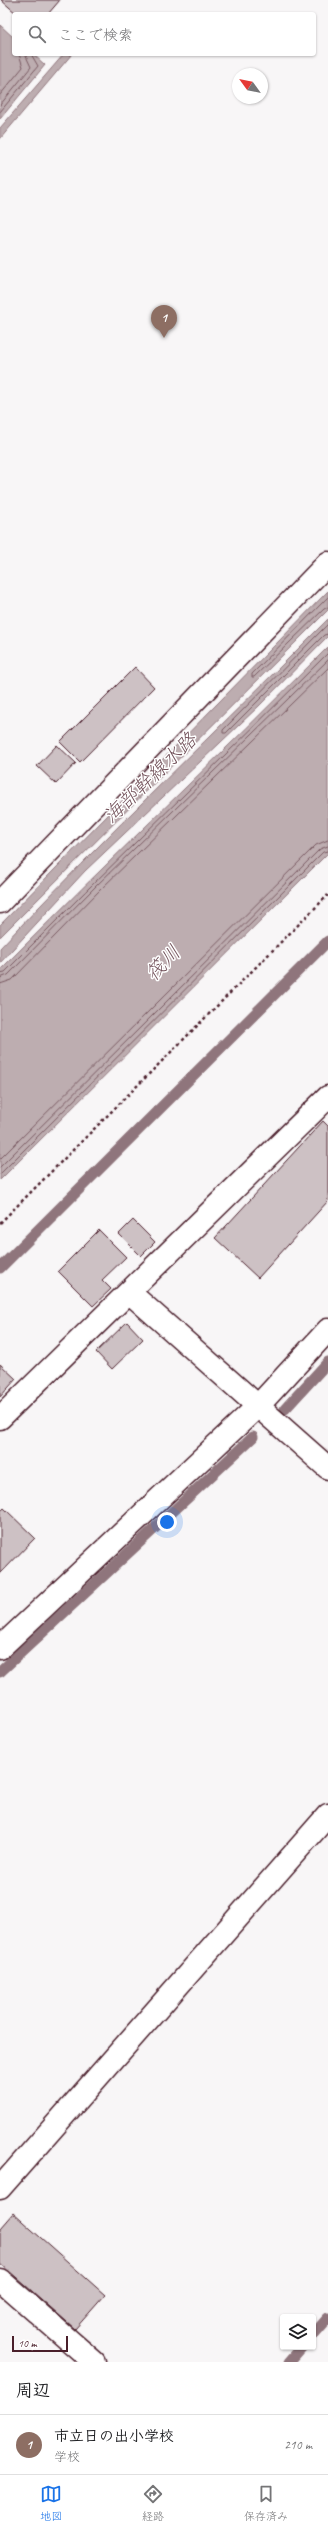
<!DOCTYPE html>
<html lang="ja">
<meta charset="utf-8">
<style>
:root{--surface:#fff;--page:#f2f2f2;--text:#202124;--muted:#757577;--line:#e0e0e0;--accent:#1a73e8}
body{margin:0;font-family:Caveat,"Klee One",sans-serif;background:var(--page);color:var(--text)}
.controls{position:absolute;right:12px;bottom:12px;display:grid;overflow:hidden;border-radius:4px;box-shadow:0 1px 3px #0004}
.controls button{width:36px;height:36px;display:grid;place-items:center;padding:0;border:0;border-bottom:1px solid var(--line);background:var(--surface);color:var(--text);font:20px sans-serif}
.compass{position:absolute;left:232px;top:68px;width:36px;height:36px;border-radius:50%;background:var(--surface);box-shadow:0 1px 3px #0004;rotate:303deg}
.scale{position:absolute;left:12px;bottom:10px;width:56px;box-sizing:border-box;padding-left:4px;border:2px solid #4a1f2b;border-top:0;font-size:11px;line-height:14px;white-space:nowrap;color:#4a1f2b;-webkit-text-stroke:3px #fff;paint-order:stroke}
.you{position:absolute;left:167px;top:1522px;width:14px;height:14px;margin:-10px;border:3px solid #fff;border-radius:50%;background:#1a73e8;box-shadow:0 0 0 6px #1a73e833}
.badge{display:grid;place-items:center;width:26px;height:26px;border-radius:50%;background:var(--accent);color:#fff;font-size:13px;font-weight:700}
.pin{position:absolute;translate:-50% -33px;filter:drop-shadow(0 1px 2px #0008)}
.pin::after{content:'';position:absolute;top:21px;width:14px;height:12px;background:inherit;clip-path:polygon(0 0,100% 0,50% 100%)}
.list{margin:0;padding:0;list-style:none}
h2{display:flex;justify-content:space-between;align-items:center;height:52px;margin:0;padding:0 16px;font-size:17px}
h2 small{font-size:13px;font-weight:400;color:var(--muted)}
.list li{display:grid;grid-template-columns:26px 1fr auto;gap:12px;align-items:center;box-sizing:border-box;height:60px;padding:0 16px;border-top:1px solid var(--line)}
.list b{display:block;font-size:15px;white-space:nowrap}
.list p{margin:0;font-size:13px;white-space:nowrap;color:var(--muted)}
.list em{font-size:13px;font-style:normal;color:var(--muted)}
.icon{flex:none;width:22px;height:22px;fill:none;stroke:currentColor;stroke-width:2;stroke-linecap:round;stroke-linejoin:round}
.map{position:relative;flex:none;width:328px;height:2362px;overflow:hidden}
.search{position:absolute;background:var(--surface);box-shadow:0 1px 3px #0004;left:12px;right:12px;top:12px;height:44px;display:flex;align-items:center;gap:10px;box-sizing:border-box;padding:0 14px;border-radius:4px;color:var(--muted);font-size:15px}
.sheet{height:112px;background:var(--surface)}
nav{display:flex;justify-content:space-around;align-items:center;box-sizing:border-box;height:56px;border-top:1px solid var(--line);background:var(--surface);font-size:11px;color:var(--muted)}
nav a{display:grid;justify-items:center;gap:2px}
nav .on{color:var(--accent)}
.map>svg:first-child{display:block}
.water{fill:#bdadb0;stroke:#8f747b}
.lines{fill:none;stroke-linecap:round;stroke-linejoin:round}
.shore{stroke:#785860;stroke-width:1}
.stream{stroke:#8f747b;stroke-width:11}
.building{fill:#cdc1c4;stroke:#4a1f2b}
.street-casing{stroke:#4a1f2b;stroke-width:25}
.path{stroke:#4a1f2b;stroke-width:2.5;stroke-dasharray:3 3;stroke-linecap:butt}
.street{stroke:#fff;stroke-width:22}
.labels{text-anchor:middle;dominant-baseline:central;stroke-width:3;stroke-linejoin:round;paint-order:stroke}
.water-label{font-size:20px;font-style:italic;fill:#72515a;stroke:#fff}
</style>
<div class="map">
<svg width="328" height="2362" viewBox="0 0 328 2362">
<rect width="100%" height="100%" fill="#f8f6f7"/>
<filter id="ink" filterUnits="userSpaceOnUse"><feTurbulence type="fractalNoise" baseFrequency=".025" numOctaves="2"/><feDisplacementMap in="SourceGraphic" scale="8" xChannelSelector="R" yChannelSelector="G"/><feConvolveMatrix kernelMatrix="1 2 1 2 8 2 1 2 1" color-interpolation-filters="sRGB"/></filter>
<g filter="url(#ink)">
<path class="water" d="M0,25l14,13v16h19l12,11 -45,54z
M64,54h8l-72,85v-11z
M328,591v19l-328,327v-12z
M328,619v17l-69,70 -174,165 -85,92v-15c106,-113 219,-219 328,-329z
M328,647v206l-328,327v-210c108,-109 220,-214 328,-323z"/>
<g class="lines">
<path class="shore" d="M0,95l23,-28 -4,-13
M0,105l31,-38 -6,-13
M0,112l38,-46 -7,-12
M328,597l-76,77v3h2l70,-68 4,-2
M328,624l-105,106v3h3l98,-98 4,-1
M0,973l5,-1c106,-108 217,-212 323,-319
M0,978l8,-3 88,-89 232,-226
M0,984l12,-4 88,-90 228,-222
M0,1159l316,-314 12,-5
M0,1167l320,-318 8,-3
M0,1174l323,-322 5,-1"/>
<path class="stream" d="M0,1268l328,-327
M285,1409l43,-47
M0,1672l253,-235
M313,2335l15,-17
M289,2362l13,-15"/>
</g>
<path class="building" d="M1,0h59l-12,14h-31z
M135,667l19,20 -74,75 -20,-20z
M57,745l19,18 -20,21 -19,-18z
M323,1121l5,5v75l-70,77 -43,-40z
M133,1220l22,22 -14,14 -22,-22z
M99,1230l27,27 -24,23 9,9 -18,17 -35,-35z
M127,1322l16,17 -31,30 -16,-17z
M0,1364l16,15 -16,18z
M4,1508l31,30 -35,36v-62z
M13,2213l92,82 -30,34 -75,-66v-35z"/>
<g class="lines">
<defs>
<path id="street" d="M0,902l328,-339
M129,1292l199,176
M0,1418l328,-321
M0,1648l258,-242 70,-76
M0,2188l328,-373
M0,2280l94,82"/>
</defs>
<use href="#street" class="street-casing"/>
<path class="path" d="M0,1223l328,-328"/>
<use href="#street" class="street"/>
</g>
</g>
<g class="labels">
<g class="water-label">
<text transform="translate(150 778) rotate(-44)">海部幹線水路</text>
<text transform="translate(163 963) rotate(-46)">筏川</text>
</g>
</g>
</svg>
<div class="controls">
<button><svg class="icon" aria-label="layers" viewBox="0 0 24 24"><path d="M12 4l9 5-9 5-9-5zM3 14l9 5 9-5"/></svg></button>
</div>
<svg class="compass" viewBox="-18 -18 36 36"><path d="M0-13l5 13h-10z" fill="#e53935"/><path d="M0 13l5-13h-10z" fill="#757577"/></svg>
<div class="scale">10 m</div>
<div class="you"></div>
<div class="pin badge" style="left:164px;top:338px;background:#8d6e63">1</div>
<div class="search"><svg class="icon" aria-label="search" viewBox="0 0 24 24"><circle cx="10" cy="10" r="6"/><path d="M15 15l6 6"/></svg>ここで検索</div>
</div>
<section class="sheet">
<h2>周辺<small></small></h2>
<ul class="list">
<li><span class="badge" style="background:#8d6e63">1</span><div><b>市立日の出小学校</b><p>学校</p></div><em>210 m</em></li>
</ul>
</section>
<nav>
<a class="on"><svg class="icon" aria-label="map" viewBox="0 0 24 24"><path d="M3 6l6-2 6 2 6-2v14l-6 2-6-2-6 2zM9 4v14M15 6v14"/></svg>地図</a>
<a><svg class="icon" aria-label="directions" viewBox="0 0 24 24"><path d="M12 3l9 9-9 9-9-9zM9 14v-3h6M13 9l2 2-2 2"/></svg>経路</a>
<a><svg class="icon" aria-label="saved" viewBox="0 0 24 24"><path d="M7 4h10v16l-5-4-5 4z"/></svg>保存済み</a>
</nav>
